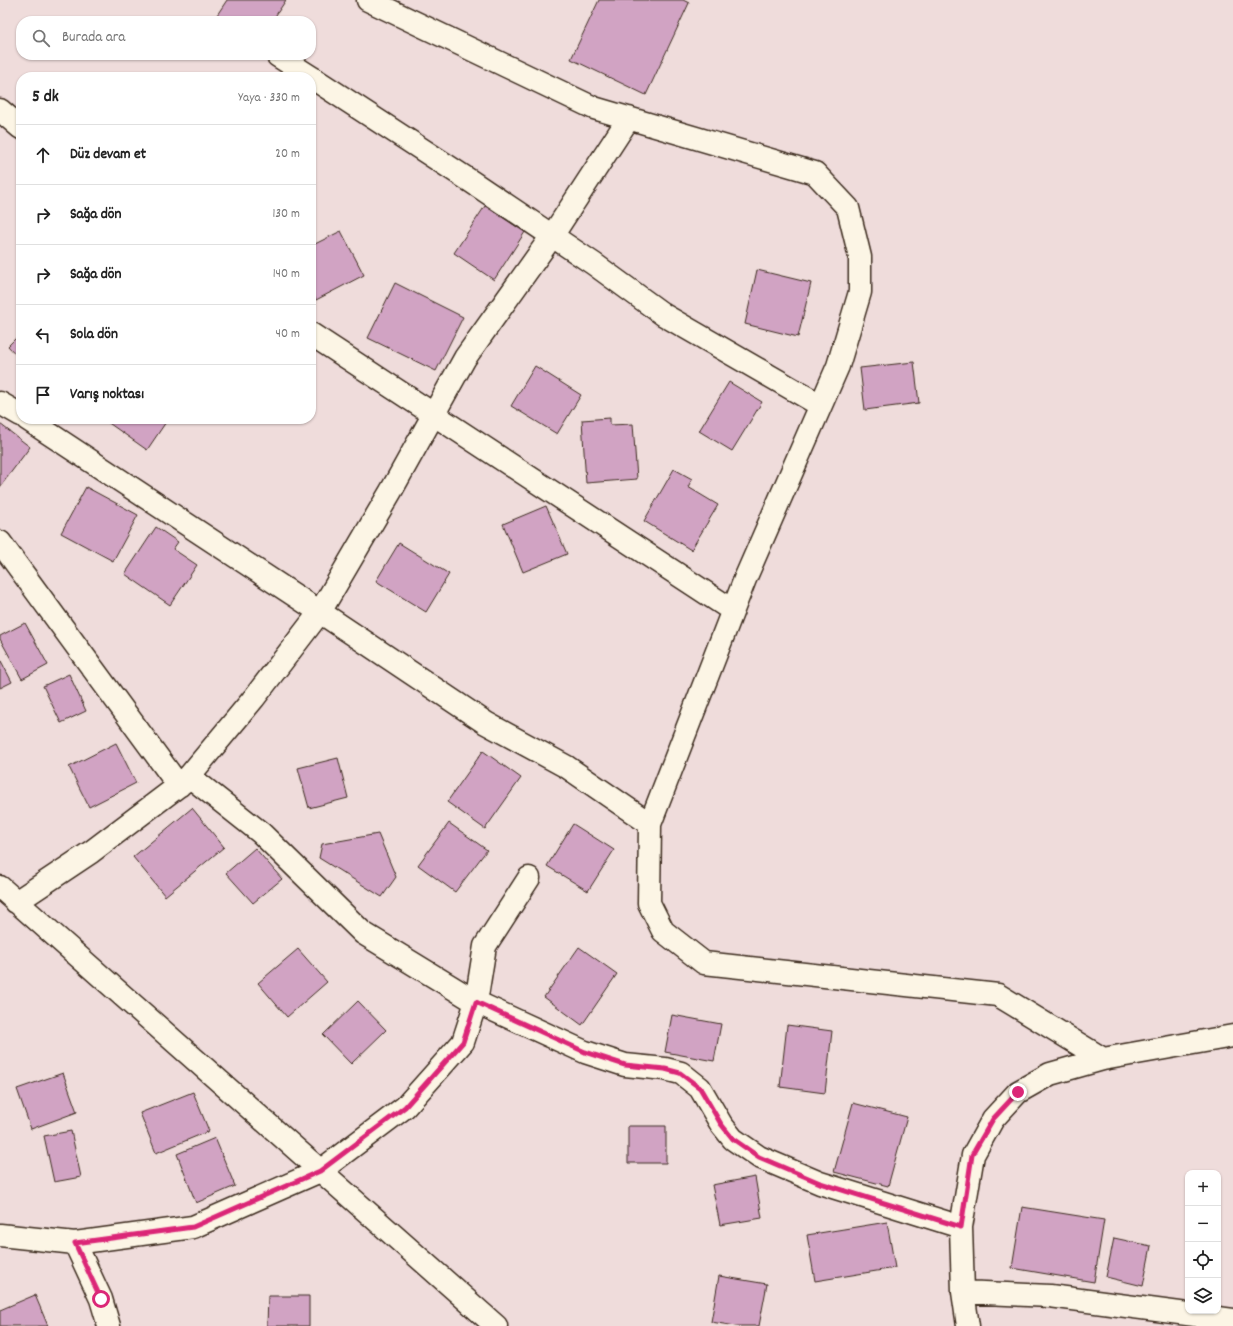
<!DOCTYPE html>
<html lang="tr">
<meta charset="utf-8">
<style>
:root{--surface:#fff;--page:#f2f2f2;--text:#222;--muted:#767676;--line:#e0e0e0}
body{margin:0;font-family:Dekko,sans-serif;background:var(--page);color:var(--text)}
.controls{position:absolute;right:12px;bottom:12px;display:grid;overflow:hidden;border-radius:8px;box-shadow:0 1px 3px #0004}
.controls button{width:36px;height:36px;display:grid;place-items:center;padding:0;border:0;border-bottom:1px solid var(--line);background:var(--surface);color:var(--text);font:20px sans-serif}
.stop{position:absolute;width:12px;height:12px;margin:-9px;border:3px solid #db2777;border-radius:50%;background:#fff}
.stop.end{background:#db2777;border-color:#fff;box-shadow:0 1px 4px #0008}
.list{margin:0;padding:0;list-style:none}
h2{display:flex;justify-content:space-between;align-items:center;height:52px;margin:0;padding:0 16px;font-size:17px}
h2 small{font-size:13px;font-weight:400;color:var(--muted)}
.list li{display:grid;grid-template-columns:26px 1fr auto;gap:12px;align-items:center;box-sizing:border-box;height:60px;padding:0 16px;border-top:1px solid var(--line)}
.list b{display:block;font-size:15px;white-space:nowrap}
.list em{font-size:13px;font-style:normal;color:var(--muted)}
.icon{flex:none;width:22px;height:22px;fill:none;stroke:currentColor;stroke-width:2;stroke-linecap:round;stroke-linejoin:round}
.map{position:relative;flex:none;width:1233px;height:1326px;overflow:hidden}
.search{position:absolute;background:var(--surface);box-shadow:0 1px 3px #0004;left:16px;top:16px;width:300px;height:44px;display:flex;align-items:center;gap:10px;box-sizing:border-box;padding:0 14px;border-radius:16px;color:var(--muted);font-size:15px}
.panel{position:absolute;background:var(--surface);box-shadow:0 1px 3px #0004;left:16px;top:72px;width:300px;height:352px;border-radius:16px}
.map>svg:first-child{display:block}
.building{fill:#d1a3c3;stroke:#3b2a1e}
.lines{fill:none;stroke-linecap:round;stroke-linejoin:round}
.minor-casing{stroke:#3b2a1e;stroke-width:25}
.minor{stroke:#fcf5e5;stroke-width:22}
.route{stroke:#db2777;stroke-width:5}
</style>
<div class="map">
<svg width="1233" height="1326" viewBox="0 0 1233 1326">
<rect width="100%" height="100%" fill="#efdcdb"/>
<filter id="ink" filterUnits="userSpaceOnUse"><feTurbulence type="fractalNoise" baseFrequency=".025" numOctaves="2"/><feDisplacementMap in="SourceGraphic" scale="8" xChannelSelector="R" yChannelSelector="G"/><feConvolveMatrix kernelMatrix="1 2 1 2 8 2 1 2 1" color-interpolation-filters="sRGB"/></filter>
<g filter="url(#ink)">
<path class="building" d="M227,0h59l-14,21h-53l-4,-3z
M599,0h84l6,3 -43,92 -75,-36z
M485,206l40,26 -31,48 -40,-27z
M341,231l23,44 -48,25 -5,-10v-44z
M757,270l54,13 -13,54 -53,-13z
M395,283l68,34 -27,54 -68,-33z
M21,333v27l-13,-14z
M914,362l5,41 -54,7 -5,-42z
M535,366l46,29 -24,39 -46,-28z
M729,382l33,20 -30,49 -33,-20z
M610,418v7l23,-1 4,55 -51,4 -4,-63z
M103,419h65l-21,31z
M0,424l30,23 -30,40z
M674,469l18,10 -4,8 30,18 -27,45 -47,-29z
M86,487l52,28 -25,46 -52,-28z
M546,506l21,48 -44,18 -20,-48z
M156,527l22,15 -5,7 24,16 -27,40 -45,-31z
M399,543l50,31 -23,38 -50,-31z
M25,623l23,42 -26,14 -22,-40v-3z
M0,659l12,23 -12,6z
M69,674l17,37 -25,12 -18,-37z
M116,743l20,40 -47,24 -20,-40z
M483,751l38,27 -36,51 -38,-27z
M338,758l10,40 -39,10 -11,-40z
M192,808l32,39 -59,49 -32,-39z
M449,823l38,27 -32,42 -37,-27z
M573,824l41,26 -26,41 -41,-25z
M378,834l18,43 -14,20 -63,-39 3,-14z
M255,848l27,31 -29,24 -27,-30z
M579,947l38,27 -35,51 -38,-28z
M298,949l29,33 -40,35 -29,-34z
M358,1001l28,29 -35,34 -28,-29z
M672,1015l49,9 -7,37 -49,-9z
M787,1025l45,6 -7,62 -45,-6z
M63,1073l14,39 -46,17 -14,-40z
M193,1092l16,39 -53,22 -16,-40z
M853,1103l54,14 -19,69 -54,-14z
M628,1126h38v37h-38z
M71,1131l10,46 -27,5 -10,-46z
M215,1138l20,48 -39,17 -19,-49z
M755,1177l7,41 -42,7 -8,-40z
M1022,1207l82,13 -10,62 -82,-14z
M887,1222l8,46 -80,13 -8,-46z
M1114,1238l37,8 -8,40 -37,-9z
M719,1276l48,8 -8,42h-23l-25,-4z
M35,1295l13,31h-48v-16z
M268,1296h41v30h-42z"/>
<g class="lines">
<defs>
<path id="minor" d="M368,0l226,108 221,65 33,35 12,49v35l-22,74 -93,213 -95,245 -1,79 14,28 41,32 294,32 105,64
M278,56l33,21
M311,77l161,105 122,82 70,51 156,90
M0,110l21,18
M311,334l421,276
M0,403l21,12
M27,419l293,193 166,111 81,44 83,57
M0,542l179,244
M189,776l72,57 102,100 113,69 109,50 40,13 40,4 16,4 19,15 21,36 12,15 26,18 61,26 141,44
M0,887l496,439
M16,902l75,-50 94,-71 69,-83 66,-86 71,-121 74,-133 87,-122 77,-118
M0,1235l75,8 118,-16 127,-56 85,-64 58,-65 13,-40 9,-56 44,-68
M75,1243l26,56 8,27
M963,1292l87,4 183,24
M968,1326l-5,-34 -2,-65 12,-72 20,-36 25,-27 32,-18 53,-15 130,-23"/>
</defs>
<use href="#minor" class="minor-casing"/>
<use href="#minor" class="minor"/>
</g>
</g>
<g class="lines" filter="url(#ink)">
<path class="route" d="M101,1299l-26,-56 118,-16 127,-56 85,-64 58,-65 13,-40 109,50 40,13 40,4 15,4 20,15 21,36 12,15 26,18 61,26 141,44 11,-72 21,-36 25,-27"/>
</g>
</svg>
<div class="controls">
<button>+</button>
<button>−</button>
<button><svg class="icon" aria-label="locate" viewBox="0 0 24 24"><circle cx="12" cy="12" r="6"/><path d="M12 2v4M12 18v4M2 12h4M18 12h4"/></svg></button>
<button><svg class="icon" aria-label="layers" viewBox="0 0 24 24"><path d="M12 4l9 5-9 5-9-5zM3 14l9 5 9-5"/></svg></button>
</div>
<div class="stop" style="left:101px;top:1299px"></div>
<div class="stop end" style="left:1018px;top:1092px"></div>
<div class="search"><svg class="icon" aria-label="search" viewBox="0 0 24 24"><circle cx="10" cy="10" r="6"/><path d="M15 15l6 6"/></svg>Burada ara</div>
<section class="panel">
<h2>5 dk<small>Yaya · 330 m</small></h2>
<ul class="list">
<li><svg class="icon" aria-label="ahead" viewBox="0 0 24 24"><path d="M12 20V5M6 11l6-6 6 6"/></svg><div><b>Düz devam et</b></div><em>20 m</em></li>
<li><svg class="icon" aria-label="right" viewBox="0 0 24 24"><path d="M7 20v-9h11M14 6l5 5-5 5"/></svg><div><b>Sağa dön</b></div><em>130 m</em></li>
<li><svg class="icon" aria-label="right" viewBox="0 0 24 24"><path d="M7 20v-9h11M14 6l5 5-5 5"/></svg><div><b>Sağa dön</b></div><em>140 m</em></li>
<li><svg class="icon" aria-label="left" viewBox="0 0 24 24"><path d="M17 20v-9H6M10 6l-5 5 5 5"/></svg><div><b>Sola dön</b></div><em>40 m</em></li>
<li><svg class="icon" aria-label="arrive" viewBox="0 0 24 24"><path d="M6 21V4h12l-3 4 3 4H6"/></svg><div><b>Varış noktası</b></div></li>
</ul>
</section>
</div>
